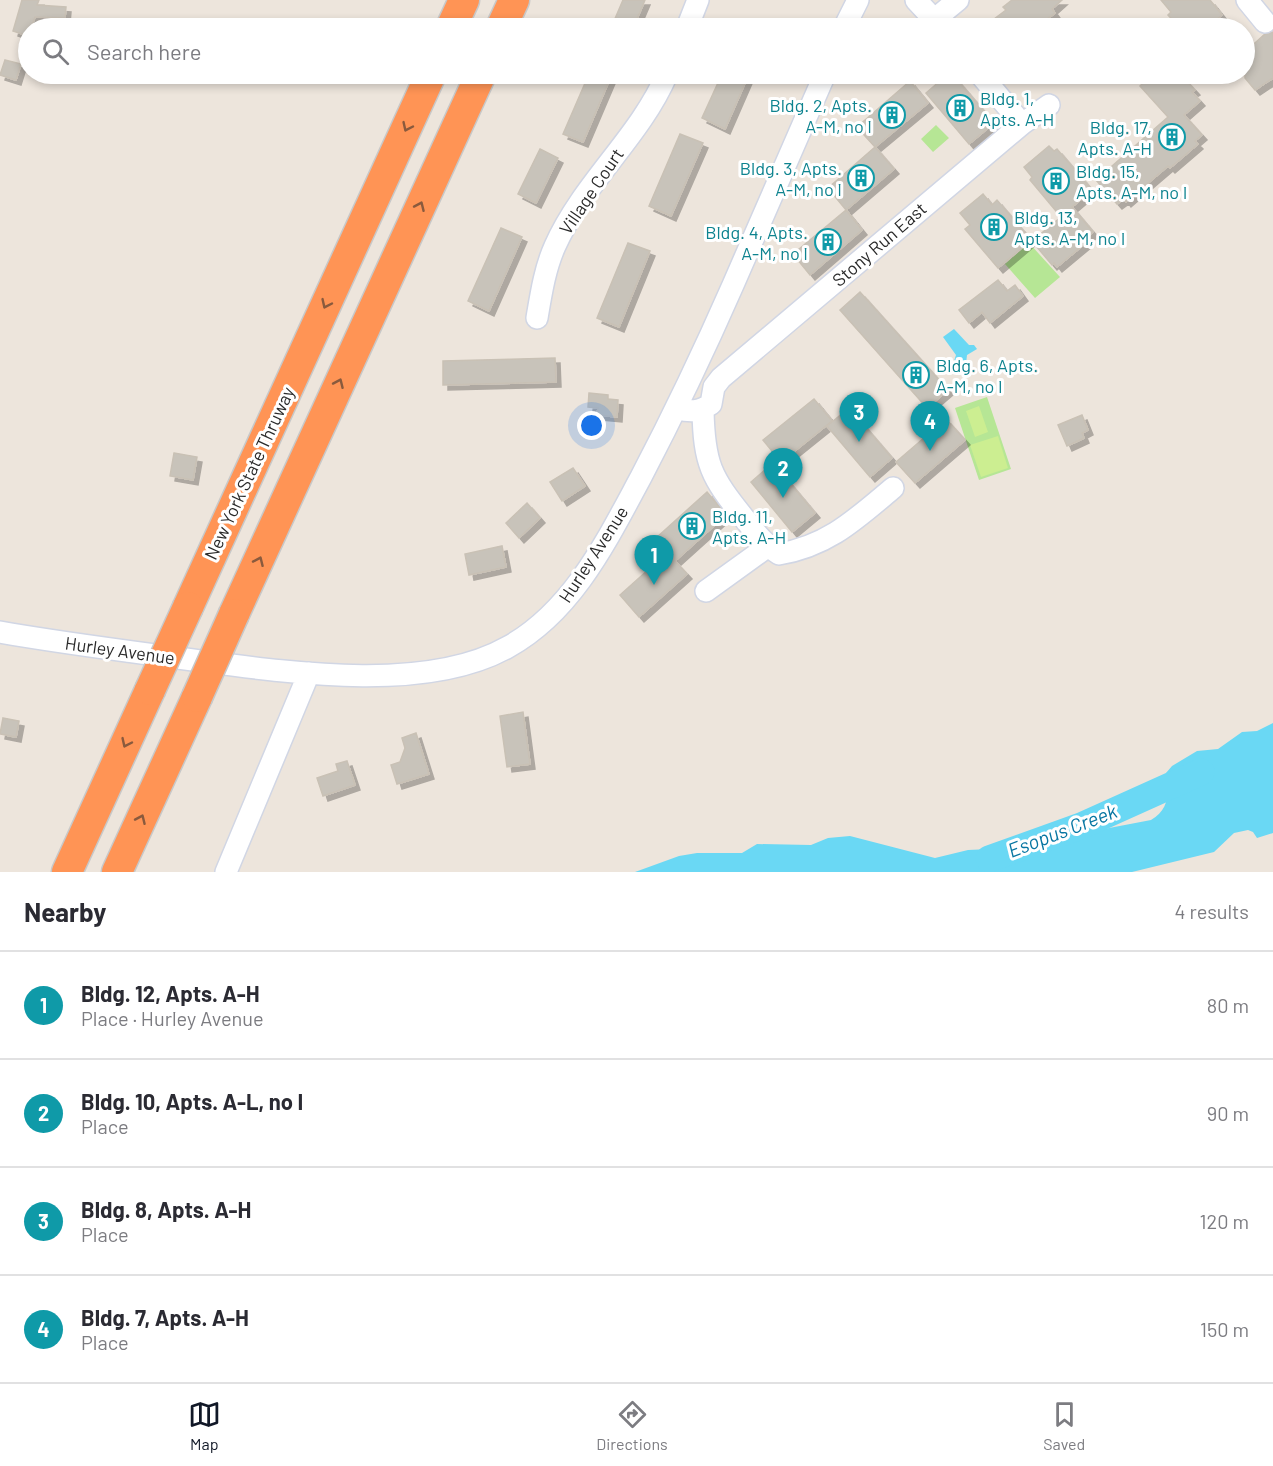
<!DOCTYPE html>
<meta charset="utf-8">
<style>
:root{--surface:#fff;--page:#f2f2f3;--text:#2b2b33;--muted:#7c7c81;--line:#e1e1e2;--accent:#111827}
body{margin:0;font-family:Barlow,sans-serif;background:var(--page);color:var(--text)}
.you{position:absolute;left:592px;top:426px;width:21px;height:21px;margin:-15px;border:4px solid #fff;border-radius:50%;background:#1a73e8;box-shadow:0 0 0 9px #1a73e833}
.badge{display:grid;place-items:center;width:39px;height:39px;border-radius:50%;background:var(--accent);color:#fff;font-size:20px;font-weight:700}
.pin{position:absolute;translate:-50% -50px;filter:drop-shadow(0 2px 3px #0008)}
.pin::after{content:'';position:absolute;top:32px;width:21px;height:18px;background:inherit;clip-path:polygon(0 0,100% 0,50% 100%)}
.list{margin:0;padding:0;list-style:none}
h2{display:flex;justify-content:space-between;align-items:center;height:78px;margin:0;padding:0 24px;font-size:26px}
h2 small{font-size:20px;font-weight:400;color:var(--muted)}
.list li{display:grid;grid-template-columns:39px 1fr auto;gap:18px;align-items:center;box-sizing:border-box;height:108px;padding:0 24px;border-top:2px solid var(--line)}
.list b{display:block;font-size:22px;white-space:nowrap}
.list p{margin:0;font-size:20px;white-space:nowrap;color:var(--muted)}
.list em{font-size:20px;font-style:normal;color:var(--muted)}
.icon{flex:none;width:33px;height:33px;fill:none;stroke:currentColor;stroke-width:2;stroke-linecap:round;stroke-linejoin:round}
.map{position:relative;flex:none;width:1273px;height:872px;overflow:hidden}
.search{position:absolute;background:var(--surface);box-shadow:0 3px 9px #0003;left:18px;right:18px;top:18px;height:66px;display:flex;align-items:center;gap:15px;box-sizing:border-box;padding:0 21px;border-radius:33px;color:var(--muted);font-size:22px}
.sheet{height:510px;background:var(--surface)}
nav{display:flex;justify-content:space-around;align-items:center;box-sizing:border-box;height:84px;border-top:2px solid var(--line);background:var(--surface);font-size:16px;color:var(--muted)}
nav a{display:grid;justify-items:center;gap:3px}
nav .on{color:var(--accent)}
.map>svg:first-child{display:block}
.green{fill:#b6e695}
.pitch{fill:#ccee91}
.water{fill:#6ad8f4}
.lines{fill:none;stroke-linecap:round;stroke-linejoin:round}
.river{stroke:#6ad8f4;stroke-width:27}
.building{fill:#c8c3ba;stroke:#c9c1b5;stroke-width:1.5;filter:url(#shadow)}
.minor-casing{stroke:#d1d6e4;stroke-width:24}
.highway-casing{stroke:#c8c8c8;stroke-width:33}
.minor{stroke:#fff;stroke-width:21}
.highway{stroke:#ff9455;stroke-width:30}
.highway-bridge-casing{stroke:#c8c8c8;stroke-width:33;stroke-linecap:butt}
.highway-bridge{stroke:#ff9455;stroke-width:30}
.oneway{stroke:#8a5a3d}
.labels{text-anchor:middle;dominant-baseline:central;stroke-width:6;stroke-linejoin:round;paint-order:stroke}
.culture-label{font-size:18px;fill:#0d838f;stroke:#fff;text-anchor:start}
.street-label{font-size:18px;fill:#2a2a2a;stroke:#fff}
.water-label{font-size:20px;font-style:italic;fill:#0776a2;stroke:#fff}
</style>
<div class="map">
<svg width="1273" height="872" viewBox="0 0 1273 872">
<defs>
<filter id="shadow"><feDropShadow dx="5" dy="5" stdDeviation="0" flood-color="#0004"/></filter>
</defs>
<rect width="100%" height="100%" fill="#ede5dc"/>
<path class="green" d="M936,125l13,13 -16,14 -12,-13z
M1029,243l31,34 -25,21 -30,-34z
M987,397l24,72 -32,11 -24,-72z"/>
<path class="pitch" d="M979,406l9,26 -13,5 -9,-26z
M998,436l10,32 -27,9 -11,-32z"/>
<path class="water" d="M954,329l15,16h5l3,4 -10,6 -1,9 -7,4 -6,-4 3,-9 -13,-18z
M1273,723v110l-16,5 -4,-6 -5,-2 -14,3 -20,19 -82,20h-497l44,-16 18,-3h45l15,-9 54,1 17,-7 22,-2 85,22 33,-8 66,-3 49,-14 68,-13c20,-12 17,-28 15,-47l6,-7 25,-15 21,-2 24,-17 15,-1z"/>
<g class="lines">
<path class="river" d="M989,859l92,-33 120,-54"/>
</g>
<path class="building" d="M22,0h17l-2,5 29,2 -1,11 -30,-1 -4,11h-3v8l-15,-5z
M623,0h22l-12,28h-22z
M1012,0h50l-10,9 3,4 -20,15h-33l-8,-9 12,-9 -3,-3z
M1161,0h49l12,15 -6,5 8,8h-44l-12,-13 3,-3z
M1273,32v46l-18,12 -10,-12v-26l20,-18z
M5,60l16,4 -5,16 -16,-5z
M589,74h23l-29,68 -20,-8z
M722,74h27l-24,55 -23,-11z
M948,74h4l42,49 -25,21 -43,-51z
M1147,74h33l15,16 -3,2 8,9 -16,14 18,20 -7,6 3,3 -28,24 -2,-2 -42,36 -2,-3 -7,5 -21,-24 72,-63 -28,-31 2,-2 -3,-4z
M910,81l18,22 -53,44 -18,-20z
M680,134l23,9 -32,73 -22,-10z
M1049,146l5,5 3,-2 35,41 -20,17 21,25 -7,6 2,3 -31,26 -3,-4 -2,2 -20,-24 29,-24 -31,-37 2,-3 -8,-10z
M875,147l19,22 -48,41 -18,-22z
M540,149l18,9 -22,45 -18,-9z
M983,194l9,11 5,-5 34,40 -33,28 -33,-39 5,-4 -10,-12z
M846,210l16,20 -52,45 -17,-21z
M501,228l21,9 -33,74 -21,-10z
M628,243l22,8 -31,76 -22,-9z
M998,280l9,11 8,-6 8,11 -33,27 -8,-11 -13,11 -10,-13z
M860,292l88,98 -21,18 -87,-98z
M555,358l1,24 -113,3v-24z
M589,393l19,2v4l10,1 -1,17 -20,-2 1,-7 -10,-1z
M814,399l18,22 -51,41 -18,-22z
M849,408l43,50 -22,19 -43,-51z
M1082,415l6,15 -6,3 2,5 -17,8 -9,-21z
M946,419l19,21 -50,43 -19,-21z
M174,453l23,4 -4,23 -23,-4z
M773,463l42,50 -23,19 -41,-50z
M573,468l12,18 -23,15 -12,-19z
M707,492l19,23 -51,46 12,13 -48,43 -19,-22 48,-43 -12,-14z
M527,503l13,15 -21,20 -13,-15z
M502,546l4,21 -37,8 -4,-21z
M523,712l7,52 -23,3 -7,-51z
M3,718l16,3 -3,16 -16,-3z
M416,733l13,41 -32,10 -6,-19 9,-3 5,-14 -3,-10z
M347,761l8,24 -32,11 -6,-18 21,-7 -2,-7z"/>
<g class="lines">
<defs>
<path id="minor" d="M916,0l26,28
M1247,0l18,22
M935,19l23,-19
M687,28l11,-28
M844,28l14,-28
M980,74l42,50
M537,318c4,-24 8,-50 18,-72 28,-63 85,-109 112,-172
M677,409c14,3 22,3 34,-5l3,-17 7,-9 301,-254 27,-19
M703,410c1,54 8,67 41,108 11,14 21,27 35,36 49,-8 77,-35 114,-66
M706,591l61,-44
M0,632c56,10 113,17 170,25 97,12 250,40 338,-10 65,-36 99,-107 133,-170 33,-63 63,-126 92,-192 31,-70 61,-141 92,-211
M226,872l83,-199"/>
<path id="highway" d="M451,28l13,-28
M501,28l13,-28
M188,607l243,-533
M234,614l247,-540
M67,872l83,-182
M117,872l80,-175"/>
</defs>
<use href="#minor" class="minor-casing"/>
<use href="#highway" class="highway-casing"/>
<use href="#minor" class="minor"/>
<use href="#highway" class="highway"/>
<defs>
<path id="highway-bridge" d="M150,690l38,-83
M197,697l37,-83"/>
</defs>
<use href="#highway-bridge" class="highway-bridge-casing"/>
<use href="#highway-bridge" class="highway-bridge"/>
</g>
<defs><path id="oneway-chevron" d="M-2-3.5L2.5 0L-2 3.5" fill="none" stroke-width="1.6" stroke-linecap="round" stroke-linejoin="round" transform="scale(1.5)"/></defs>
<g class="oneway">
<use href="#oneway-chevron" transform="translate(407 127) rotate(115)"/>
<use href="#oneway-chevron" transform="translate(420 206) rotate(-66)"/>
<use href="#oneway-chevron" transform="translate(326 304) rotate(115)"/>
<use href="#oneway-chevron" transform="translate(339 383) rotate(-66)"/>
<use href="#oneway-chevron" transform="translate(259 561) rotate(-66)"/>
<use href="#oneway-chevron" transform="translate(126 743) rotate(115)"/>
<use href="#oneway-chevron" transform="translate(141 819) rotate(-66)"/>
</g>
<defs>
<symbol id="building-ring" viewBox="-11 -11 22 22"><circle r="9.5" fill="#fff" stroke="#0f9aa8" stroke-width="1.5"/><path d="M-4-6H4V6H1V3H-1V6H-4ZM-2.5-4.3h1.7v1.8h-1.7ZM.8-4.3h1.7v1.8H.8ZM-2.5-1h1.7V.8h-1.7ZM.8-1h1.7V.8H.8Z" fill="#0f9aa8"/></symbol>
</defs>
<g fill-rule="evenodd">
<use href="#building-ring" x="945" y="93" width="30" height="30"/>
<use href="#building-ring" x="877" y="100" width="30" height="30"/>
<use href="#building-ring" x="1157" y="122" width="30" height="30"/>
<use href="#building-ring" x="846" y="163" width="30" height="30"/>
<use href="#building-ring" x="1041" y="166" width="30" height="30"/>
<use href="#building-ring" x="979" y="212" width="30" height="30"/>
<use href="#building-ring" x="813" y="227" width="30" height="30"/>
<use href="#building-ring" x="901" y="360" width="30" height="30"/>
<use href="#building-ring" x="677" y="511" width="30" height="30"/>
</g>
<g class="labels">
<g class="culture-label">
<text x="980" y="98">Bldg. 1,<tspan x="980" dy="21">Apts. A-H</tspan></text>
<text x="872" y="105" text-anchor="end">Bldg. 2, Apts.<tspan x="872" dy="21">A-M, no I</tspan></text>
<text x="1152" y="127" text-anchor="end">Bldg. 17,<tspan x="1152" dy="21">Apts. A-H</tspan></text>
<text x="842" y="168" text-anchor="end">Bldg. 3, Apts.<tspan x="842" dy="21">A-M, no I</tspan></text>
<text x="1076" y="171">Bldg. 15,<tspan x="1076" dy="21">Apts. A-M, no I</tspan></text>
<text x="1014" y="217">Bldg. 13,<tspan x="1014" dy="21">Apts. A-M, no I</tspan></text>
<text x="808" y="232" text-anchor="end">Bldg. 4, Apts.<tspan x="808" dy="21">A-M, no I</tspan></text>
<text x="936" y="365">Bldg. 6, Apts.<tspan x="936" dy="21">A-M, no I</tspan></text>
<text x="712" y="516">Bldg. 11,<tspan x="712" dy="21">Apts. A-H</tspan></text>
</g>
<g class="street-label">
<text transform="translate(591 191) rotate(-56)">Village Court</text>
<text transform="translate(879 244) rotate(-41)">Stony Run East</text>
<text transform="translate(249 473) rotate(-65)">New York State Thruway</text>
<text transform="translate(593 554) rotate(-57)">Hurley Avenue</text>
<text transform="translate(120 650) rotate(8)">Hurley Avenue</text>
</g>
<g class="water-label">
<text transform="translate(1062 830) rotate(-21)">Esopus Creek</text>
</g>
</g>
</svg>
<div class="you"></div>
<div class="pin badge" style="left:654px;top:585px;background:#0f9aa8">1</div>
<div class="pin badge" style="left:783px;top:498px;background:#0f9aa8">2</div>
<div class="pin badge" style="left:859px;top:442px;background:#0f9aa8">3</div>
<div class="pin badge" style="left:930px;top:451px;background:#0f9aa8">4</div>
<div class="search"><svg class="icon" aria-label="search" viewBox="0 0 24 24"><circle cx="10" cy="10" r="6"/><path d="M15 15l6 6"/></svg>Search here</div>
</div>
<section class="sheet">
<h2>Nearby<small>4 results</small></h2>
<ul class="list">
<li><span class="badge" style="background:#0f9aa8">1</span><div><b>Bldg. 12, Apts. A-H</b><p>Place · Hurley Avenue</p></div><em>80 m</em></li>
<li><span class="badge" style="background:#0f9aa8">2</span><div><b>Bldg. 10, Apts. A-L, no I</b><p>Place</p></div><em>90 m</em></li>
<li><span class="badge" style="background:#0f9aa8">3</span><div><b>Bldg. 8, Apts. A-H</b><p>Place</p></div><em>120 m</em></li>
<li><span class="badge" style="background:#0f9aa8">4</span><div><b>Bldg. 7, Apts. A-H</b><p>Place</p></div><em>150 m</em></li>
</ul>
</section>
<nav>
<a class="on"><svg class="icon" aria-label="map" viewBox="0 0 24 24"><path d="M3 6l6-2 6 2 6-2v14l-6 2-6-2-6 2zM9 4v14M15 6v14"/></svg>Map</a>
<a><svg class="icon" aria-label="directions" viewBox="0 0 24 24"><path d="M12 3l9 9-9 9-9-9zM9 14v-3h6M13 9l2 2-2 2"/></svg>Directions</a>
<a><svg class="icon" aria-label="saved" viewBox="0 0 24 24"><path d="M7 4h10v16l-5-4-5 4z"/></svg>Saved</a>
</nav>
